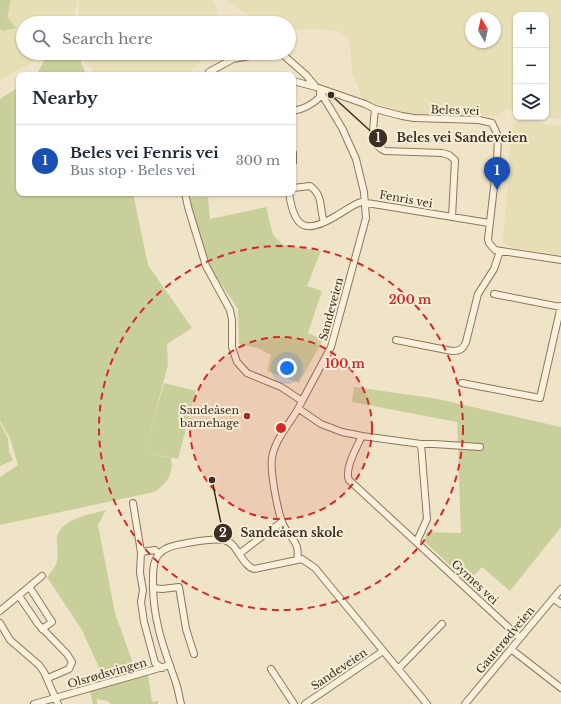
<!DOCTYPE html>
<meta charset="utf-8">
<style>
:root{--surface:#fff;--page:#f2f2f3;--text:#1f2937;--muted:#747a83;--line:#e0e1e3;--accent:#111827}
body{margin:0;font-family:"Libre Baskerville",serif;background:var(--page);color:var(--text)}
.controls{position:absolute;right:12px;top:12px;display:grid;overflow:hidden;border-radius:8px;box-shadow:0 1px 3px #0004}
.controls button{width:36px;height:36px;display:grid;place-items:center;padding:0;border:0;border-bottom:1px solid var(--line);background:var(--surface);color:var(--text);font:20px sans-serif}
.compass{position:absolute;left:465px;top:12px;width:36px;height:36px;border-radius:50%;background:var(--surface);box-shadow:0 1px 3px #0004;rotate:351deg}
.you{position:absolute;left:287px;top:368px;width:14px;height:14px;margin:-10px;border:3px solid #fff;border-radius:50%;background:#1a73e8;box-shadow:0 0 0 6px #1a73e833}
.badge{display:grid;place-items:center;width:26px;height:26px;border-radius:50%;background:var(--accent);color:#fff;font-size:13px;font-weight:700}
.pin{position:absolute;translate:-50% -33px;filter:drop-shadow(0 1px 2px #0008)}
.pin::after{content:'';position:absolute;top:21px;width:14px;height:12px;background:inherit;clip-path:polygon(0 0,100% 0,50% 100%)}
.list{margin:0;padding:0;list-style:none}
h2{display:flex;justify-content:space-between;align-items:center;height:52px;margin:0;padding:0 16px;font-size:17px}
h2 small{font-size:13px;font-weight:400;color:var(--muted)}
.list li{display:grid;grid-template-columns:26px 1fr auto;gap:12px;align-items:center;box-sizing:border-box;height:72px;padding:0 16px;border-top:1px solid var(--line)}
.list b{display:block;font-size:15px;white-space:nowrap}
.list p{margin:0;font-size:13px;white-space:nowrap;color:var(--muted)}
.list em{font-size:13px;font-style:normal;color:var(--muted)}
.icon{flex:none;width:22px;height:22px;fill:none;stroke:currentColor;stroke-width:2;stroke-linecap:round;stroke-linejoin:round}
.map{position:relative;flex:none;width:561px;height:704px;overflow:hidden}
.search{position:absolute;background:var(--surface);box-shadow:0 1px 3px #0004;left:16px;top:16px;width:280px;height:44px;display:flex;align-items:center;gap:10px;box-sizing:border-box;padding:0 14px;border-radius:22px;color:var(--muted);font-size:15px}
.panel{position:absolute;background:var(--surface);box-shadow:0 1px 3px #0004;left:16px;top:72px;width:280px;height:124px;border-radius:8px}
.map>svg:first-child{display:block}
.farmland{fill:#e6deb5;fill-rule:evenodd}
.green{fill:#c9cf9b}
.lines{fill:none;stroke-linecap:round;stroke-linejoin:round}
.street-casing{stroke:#8d765c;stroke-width:8}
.street{stroke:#faf1dc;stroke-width:6}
.ring{fill:none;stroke:#d62828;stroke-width:2;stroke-dasharray:7 5}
.poi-dot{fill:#9e2a2b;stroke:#f7eed8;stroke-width:1.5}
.labels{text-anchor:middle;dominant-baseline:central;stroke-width:4;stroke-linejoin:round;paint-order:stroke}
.street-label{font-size:11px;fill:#3d2e20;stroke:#f7eed8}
.poi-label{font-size:11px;fill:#3d2e20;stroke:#f7eed8;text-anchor:end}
.centre{fill:#d62828;stroke:#f7eed8;stroke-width:2}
.ring-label{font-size:12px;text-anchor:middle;font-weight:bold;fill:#d62828;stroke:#f7eed8;stroke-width:4;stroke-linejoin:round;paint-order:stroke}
.leader{fill:none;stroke:#3d2e20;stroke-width:1.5}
.callout-dot{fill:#3d2e20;stroke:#f7eed8;stroke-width:1.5}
.mark-label{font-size:12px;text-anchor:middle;font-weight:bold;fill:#fff}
.callout-label{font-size:12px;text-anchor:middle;font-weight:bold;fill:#3d2e20;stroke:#f7eed8;stroke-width:4;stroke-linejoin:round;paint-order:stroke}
</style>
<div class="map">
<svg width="561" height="704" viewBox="0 0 561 704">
<rect width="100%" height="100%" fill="#f0e4c8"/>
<path class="farmland" d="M11,0h67l-6,23h-49v30h20l-7,7 -36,20v-51l3,2z
M79,0h133l3,2 5,21h-141z
M227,0h334v119l-15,-2v-102h-30v96l-10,-2 -10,7 -85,-1 -48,-15 -11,-28 -2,-31 -11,-10 -25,-2 -25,1v-7h-27l-27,-16zM471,18h24v24h-24z
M83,53h126l-22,22h-89l-14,-14z
M517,121l44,5v129l-47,-7 -7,-3 -4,-3 9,-114z"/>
<path class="green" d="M0,0h11l-4,17 9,11 -13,3 -3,-2z
M49,53h32v10l6,12h-51z
M19,87v106h114l15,72 44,63 -25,16 1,21 -23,86 19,-68 32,8 -18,68 -33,-7 26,6c3,16 -4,26 -17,34l-154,33v-48l18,-12 -8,-27 -10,-17v-322z
M208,197l2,22 56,-12 7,28 10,10 38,6 -14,35 15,5 -14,42 15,7 -24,43 -32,-12 4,-16 -13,-7 -19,-4 -1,-35 -29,-43 -21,-68z
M354,387l79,11 128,29v100l-51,64 -28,-24 -14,15 -43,-40 1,-10 35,1 -4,-111 -105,-20z
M0,423l8,15 1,14 4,8 -13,6z
M106,510l-8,15 17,88 21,59 -31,9 -23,-51 -35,-53c12,-14 11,-16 10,-34 -2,-24 32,-28 49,-33z
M148,675l4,27 6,-1v3h-47l-3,-3 -11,-2v5h-4l-3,-13z"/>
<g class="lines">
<defs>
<path id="street" d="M281,53l25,22 10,12
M209,72l24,-13 33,-6
M293,81l23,6 49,17 10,5 27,7 12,2 65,2 13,3 6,13 -1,25 -9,78 1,4 6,7 66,10
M375,109c-1,16 -7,35 10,42l57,2 7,2 6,5 -3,57
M293,111c11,-2 19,-6 27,-14v-6
M293,153v9
M293,188l17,-2c14,10 9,22 14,36
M185,193l3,14 18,59 24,44 2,10v27l5,15 10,11 34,14 21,14
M289,193c5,35 16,42 47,23 9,-5 16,-11 25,-14l128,21
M494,294l67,13
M396,340l56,11c8,0 11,-2 14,-9l12,-48 16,-25 6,-18
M462,383l78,15 21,-92
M299,409l22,15 21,8 20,4
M480,447l-46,-3h-13l-59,-8c-5,11 -18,33 -13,44l171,158
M133,503l8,49
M417,541l10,-22 -6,-75
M159,554l-4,-4 -14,2 -1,21 3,17 -2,12 3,20 11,41 7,5
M239,554l30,-23 13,-9
M297,560c4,-20 -9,-22 -15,-38 -5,-14 -12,-51 -10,-64 3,-21 22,-38 30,-57l29,-54 35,-129 -2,-26 -8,-33 -14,-31 -21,-35
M30,588l22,34 -10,7
M153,588l9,1 17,-2 7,42 8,25
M19,596l19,28 29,30 5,8 -3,7 -21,9
M554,599l7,5
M0,611l42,-35
M0,623l10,17 29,25 5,7 14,32
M511,649l50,39
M271,669l23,35
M398,669l44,-45
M34,704l136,-39
M181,704c-2,-8 -3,-16 -6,-24 -12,-33 -23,-64 -22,-100 0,-9 0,-19 6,-26 7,-8 19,-9 28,-11 12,-2 26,-5 37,-3 14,3 17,25 30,29l48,-10 13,9 112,136
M305,704l78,-53
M465,704l96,-115"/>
</defs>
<use href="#street" class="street-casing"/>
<use href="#street" class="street"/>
</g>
<circle cx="281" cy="428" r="91" fill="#d62828" fill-opacity=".12"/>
<g class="ring">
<circle cx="281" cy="428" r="91"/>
<circle cx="281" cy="428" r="182"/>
</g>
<circle class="poi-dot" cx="247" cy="416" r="4"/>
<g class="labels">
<g class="street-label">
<text transform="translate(455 110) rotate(2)">Beles vei</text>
<text transform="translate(406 199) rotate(10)">Fenris vei</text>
<text transform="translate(331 309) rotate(-75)">Sandeveien</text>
<text transform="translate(475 582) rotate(43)">Gymes vei</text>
<text transform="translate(505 640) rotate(-50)">Gauterødveien</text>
<text transform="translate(339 669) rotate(-34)">Sandeveien</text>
<text transform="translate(107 673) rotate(-16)">Olsrødsvingen</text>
</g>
<g class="poi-label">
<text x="239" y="410">Sandeåsen<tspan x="239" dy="13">barnehage</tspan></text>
</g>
</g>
<circle cx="281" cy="428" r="6" class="centre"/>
<g class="ring-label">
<text x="410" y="304">200 m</text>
<text x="345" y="368">100 m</text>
</g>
<path class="leader" d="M331 95L378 138M212 480L223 533"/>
<g class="callout-dot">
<circle cx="331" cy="95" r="4"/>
<circle cx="212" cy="480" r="4"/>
<circle cx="378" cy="138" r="10"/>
<circle cx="223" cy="533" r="10"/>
</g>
<g class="mark-label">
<text x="378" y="142">1</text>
<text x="223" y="537">2</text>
</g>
<g class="callout-label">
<text x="462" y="142">Beles vei Sandeveien</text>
<text x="292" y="537">Sandeåsen skole</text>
</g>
</svg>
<div class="controls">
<button>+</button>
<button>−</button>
<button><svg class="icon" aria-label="layers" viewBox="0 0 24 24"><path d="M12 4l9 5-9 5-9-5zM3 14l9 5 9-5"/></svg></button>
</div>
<svg class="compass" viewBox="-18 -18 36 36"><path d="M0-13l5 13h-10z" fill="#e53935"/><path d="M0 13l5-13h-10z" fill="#747a83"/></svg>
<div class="you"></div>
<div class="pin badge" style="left:497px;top:190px;background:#1a4fb4">1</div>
<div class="search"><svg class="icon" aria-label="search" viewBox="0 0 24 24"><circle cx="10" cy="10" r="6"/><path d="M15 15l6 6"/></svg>Search here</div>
<section class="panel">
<h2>Nearby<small></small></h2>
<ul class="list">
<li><span class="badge" style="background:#1a4fb4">1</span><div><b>Beles vei Fenris vei</b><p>Bus stop · Beles vei</p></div><em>300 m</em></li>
</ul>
</section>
</div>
